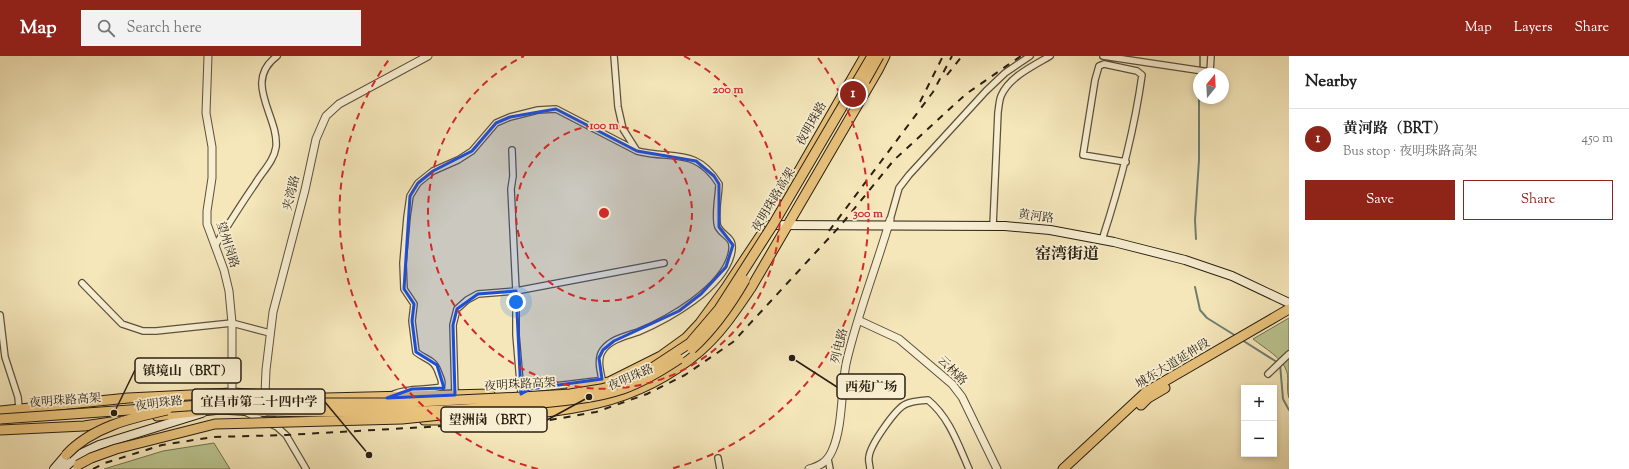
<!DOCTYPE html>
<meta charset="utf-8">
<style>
:root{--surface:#fff;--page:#f2f2f2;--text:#222;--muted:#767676;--line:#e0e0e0;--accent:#8f2418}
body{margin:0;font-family:"Sorts Mill Goudy","Noto Serif SC",serif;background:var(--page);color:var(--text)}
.controls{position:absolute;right:12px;bottom:12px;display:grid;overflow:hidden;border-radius:0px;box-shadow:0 2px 6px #0003}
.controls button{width:36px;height:36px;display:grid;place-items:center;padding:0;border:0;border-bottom:1px solid var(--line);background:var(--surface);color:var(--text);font:20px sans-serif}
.compass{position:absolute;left:1193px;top:12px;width:36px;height:36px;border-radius:50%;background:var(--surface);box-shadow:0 2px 6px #0003;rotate:18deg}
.you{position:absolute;left:516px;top:246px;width:14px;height:14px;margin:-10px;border:3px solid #fff;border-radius:50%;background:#1a73e8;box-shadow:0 0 0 6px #1a73e833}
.badge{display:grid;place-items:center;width:26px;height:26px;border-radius:50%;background:var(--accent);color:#fff;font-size:13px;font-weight:700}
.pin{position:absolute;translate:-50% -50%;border:2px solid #fff;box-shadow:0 1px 4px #0006}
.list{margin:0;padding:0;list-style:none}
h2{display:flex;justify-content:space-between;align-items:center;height:52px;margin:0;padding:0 16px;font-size:17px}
h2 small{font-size:13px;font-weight:400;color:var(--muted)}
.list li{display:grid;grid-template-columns:26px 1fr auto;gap:12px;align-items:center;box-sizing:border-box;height:60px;padding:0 16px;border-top:1px solid var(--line)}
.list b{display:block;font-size:15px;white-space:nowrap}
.list p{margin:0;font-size:13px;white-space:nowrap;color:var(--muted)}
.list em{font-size:13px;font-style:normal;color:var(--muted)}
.actions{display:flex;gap:8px;padding:12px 16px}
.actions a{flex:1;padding:9px 0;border:1px solid var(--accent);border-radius:0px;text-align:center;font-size:14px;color:var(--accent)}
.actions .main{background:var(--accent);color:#fff}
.icon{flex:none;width:22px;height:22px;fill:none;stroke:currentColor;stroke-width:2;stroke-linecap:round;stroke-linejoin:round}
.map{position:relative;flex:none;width:1289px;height:413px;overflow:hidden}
header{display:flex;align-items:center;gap:24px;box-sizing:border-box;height:56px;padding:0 20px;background:var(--accent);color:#fff}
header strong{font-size:19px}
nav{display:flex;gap:22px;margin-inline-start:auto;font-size:14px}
.search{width:280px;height:36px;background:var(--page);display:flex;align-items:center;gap:10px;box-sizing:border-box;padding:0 14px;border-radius:0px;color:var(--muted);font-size:15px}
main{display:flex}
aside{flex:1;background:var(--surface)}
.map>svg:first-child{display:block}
.green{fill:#bbc590;stroke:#727251}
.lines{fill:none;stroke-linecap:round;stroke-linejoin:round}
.stream{stroke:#6e7f72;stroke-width:2}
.minor-casing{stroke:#5d513c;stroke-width:8}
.tertiary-casing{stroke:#5d513c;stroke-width:9}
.secondary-casing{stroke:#2a1f12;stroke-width:10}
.primary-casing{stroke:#2a1f12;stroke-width:11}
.minor{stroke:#f8efd2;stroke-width:5.5}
.tertiary{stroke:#f8efd2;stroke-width:7}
.secondary{stroke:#f8efd2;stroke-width:8}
.primary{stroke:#eac47d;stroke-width:9}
.rail{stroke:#2a1f12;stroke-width:2;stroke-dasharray:7 7;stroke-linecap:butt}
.primary-bridge-casing{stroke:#2a1f12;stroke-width:11;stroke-linecap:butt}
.trunk-bridge-casing{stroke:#2a1f12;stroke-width:11;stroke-linecap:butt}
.primary-bridge{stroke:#eac47d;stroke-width:9}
.trunk-bridge{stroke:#eac47d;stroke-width:9}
.marked{fill:#1d4ed8;fill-opacity:0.2;stroke:#1d4ed8;stroke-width:3;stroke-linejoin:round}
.ring{fill:none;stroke:#d62828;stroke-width:2;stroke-dasharray:7 5}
.labels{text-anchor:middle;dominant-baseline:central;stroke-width:3.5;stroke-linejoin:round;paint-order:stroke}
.street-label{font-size:12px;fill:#2a1f12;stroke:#f8efd2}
.district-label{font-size:16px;font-weight:bold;fill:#2a1f12;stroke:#f8efd2}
.centre{fill:#d62828;stroke:#f8efd2;stroke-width:2}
.ring-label{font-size:12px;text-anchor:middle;font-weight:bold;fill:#d62828;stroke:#f8efd2;stroke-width:3.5;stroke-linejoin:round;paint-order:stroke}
.leader{fill:none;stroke:#2a1f12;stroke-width:1.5}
.callout-dot{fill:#2a1f12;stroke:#f8efd2;stroke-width:1.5}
.callout{fill:#f8efd2;stroke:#2a1f12;stroke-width:1.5}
.callout-label{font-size:13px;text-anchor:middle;font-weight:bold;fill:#2a1f12}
</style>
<header>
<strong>Map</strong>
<div class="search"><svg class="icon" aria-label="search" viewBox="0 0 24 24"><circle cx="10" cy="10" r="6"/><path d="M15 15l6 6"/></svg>Search here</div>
<nav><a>Map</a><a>Layers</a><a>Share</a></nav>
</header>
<main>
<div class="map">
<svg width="1289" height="413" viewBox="0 0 1289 413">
<rect width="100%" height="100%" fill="#f5e7ba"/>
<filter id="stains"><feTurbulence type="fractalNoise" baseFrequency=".005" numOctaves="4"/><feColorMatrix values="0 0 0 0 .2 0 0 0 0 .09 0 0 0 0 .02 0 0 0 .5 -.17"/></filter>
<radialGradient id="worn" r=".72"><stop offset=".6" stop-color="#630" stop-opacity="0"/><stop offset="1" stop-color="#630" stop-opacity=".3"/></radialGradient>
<path class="green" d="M1289,262v80c-3,-9 0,-17 -2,-26 -4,-14 -23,-24 -34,-33z
M214,387l16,26h-126l59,-18z"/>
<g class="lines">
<path class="stream" d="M1200,18v-18
M1196,183l-1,-19 4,-60v-62
M1195,231l5,23 7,8 29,18
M1242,284l38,24 3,35 6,11"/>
<defs>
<path id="minor" d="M1103,0l107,16 1,-16
M512,94l1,26 -2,13 5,102v44l5,59 9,-5 66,-8 6,-2c-2,-9 -5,-21 1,-29 8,-11 23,-14 35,-18 31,-13 84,-43 93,-77 5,-19 -7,-17 -13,-28 -4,-10 1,-32 1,-43 -23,-37 -46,-24 -82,-33l-14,-22 -5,-22 -4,-51
M890,164l9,-32 10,-13 77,-84 19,-18 25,-17
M993,170l5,-114c1,-5 1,-11 3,-16 8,-19 32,-30 49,-40
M1102,184c18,-55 32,-107 40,-165l-5,-4 -33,-7 -5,2 -4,14 -12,75 43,7
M215,190c13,-21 26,-42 40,-62 7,-12 19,-23 21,-37 3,-31 -34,-65 1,-91
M82,227l40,41 21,7h13l76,-8 38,10
M0,259l5,42 13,40 1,11
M1268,318l21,-20
M394,338c16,-7 31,-3 47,-7 2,-5 0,-8 -2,-13 -5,-16 -12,-13 -23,-22l-4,-31 2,-17 -10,-15 -1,-26 4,-46 3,-21 8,-13 15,-12 25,-11 14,-9 24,-28 14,-6 28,-7 18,-1 81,42
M455,339l-2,-70 4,-16 10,-9 11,-6 38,-3 148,-28
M245,356l32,15 9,8 20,34
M718,402l2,11
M828,403l2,10
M870,413c0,-4 -2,-8 -1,-12 1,-12 27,-49 37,-53 7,-3 14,-3 22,-4 21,17 30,44 41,69"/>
<path id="tertiary" d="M208,0l-2,57 6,34v31l-5,33v13l17,46 5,21 3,32v70
M858,264l41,19 53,45 10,13 35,72
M265,338l1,-24 7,-58 32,-122 11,-51 10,-23 13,-12 89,-48
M809,413c11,-3 18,-7 23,-18 11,-24 9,-61 14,-87 11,-49 30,-96 44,-144"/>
<path id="secondary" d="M769,169l236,1 45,4 64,12 71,18 47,16 57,27
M54,413l12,-14
M63,413l17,-15 19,-9 103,-32"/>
<path id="primary" d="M784,141l81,-141
M571,334l38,-8 52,-26 25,-18 14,-15 25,-34 36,-54
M1141,349l7,-7 17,-10
M0,355l128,-13 104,-5 94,5 164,-4
M298,359l29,3
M157,360l63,-7 53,3
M424,364h20c95,-8 179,-3 256,-69 21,-18 36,-41 51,-63l127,-218 7,-14
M0,374l84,-4 34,-5
M1063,413l83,-77 143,-83"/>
</defs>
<use href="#minor" class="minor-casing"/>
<use href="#tertiary" class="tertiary-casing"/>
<use href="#secondary" class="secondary-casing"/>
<use href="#primary" class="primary-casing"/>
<use href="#minor" class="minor"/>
<use href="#tertiary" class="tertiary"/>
<use href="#secondary" class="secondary"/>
<use href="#primary" class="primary"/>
<path class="rail" d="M947,19l15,-19
M920,46l23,-46
M829,175l104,-139 19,-36
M93,413l12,-6 57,-18 51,-8 73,-2 264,-15 46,-8 51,-18 38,-19 48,-33 108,-117 53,-65 72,-66 55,-38"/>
<defs>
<path id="primary-bridge" d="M66,399c26,-28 65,-37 101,-45
M78,409l13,-7 25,-9 99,-25 187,-5 58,-6"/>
<path id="trunk-bridge" d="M865,25l14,-25
M692,293c22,-20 38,-43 53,-69
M266,355c88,2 176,2 264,-7 31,-3 63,-5 93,-15 20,-7 38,-18 56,-30
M0,363l230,-16h167l125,-6 48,-3 31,-5 22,-6 26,-13 41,-27 29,-34 55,-86 98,-167"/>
</defs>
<use href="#primary-bridge" class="primary-bridge-casing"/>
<use href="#trunk-bridge" class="trunk-bridge-casing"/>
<use href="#primary-bridge" class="primary-bridge"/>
<use href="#trunk-bridge" class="trunk-bridge"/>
</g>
<path class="marked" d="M556,53l81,42 59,10 18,15 5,8v43l14,18 -7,22 -25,27 -22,17 -65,30 -11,9 -4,8 3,21 -72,10 -9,5 -5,-103 -38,3 -21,15 -4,16 2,70 -68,3 25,-9 32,-1 -7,-23 -21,-13 -4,-31 2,-17 -10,-15 6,-93 8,-13 15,-12 39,-20 24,-28 14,-6z"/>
<g class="ring">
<circle cx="604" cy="157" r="88"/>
<path d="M684 0A176 176 0 1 1 524 0"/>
<path d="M538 413A264 264 0 0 1 390 2M818 2A264 264 0 0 1 670 413"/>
</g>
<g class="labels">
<g class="street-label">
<text transform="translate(812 68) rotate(-60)">夜明珠路</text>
<text transform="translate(292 137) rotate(-76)">夹湾路</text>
<text transform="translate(774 144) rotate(-59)">夜明珠路高架</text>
<text transform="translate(1036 161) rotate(7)">黄河路</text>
<text transform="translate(227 189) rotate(72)">望州岗路</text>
<text transform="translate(840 290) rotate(-76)">列电路</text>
<text transform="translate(1173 308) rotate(-31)">城东大道延伸段</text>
<text transform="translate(952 315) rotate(45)">云林路</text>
<text transform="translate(631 322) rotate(-23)">夜明珠路</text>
<text transform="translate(520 329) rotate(-3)">夜明珠路高架</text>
<text transform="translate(65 345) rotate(-4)">夜明珠路高架</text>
<text transform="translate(159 348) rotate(-7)">夜明珠路</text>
</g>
<g class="district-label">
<text x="1067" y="199">窑湾街道</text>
</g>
</g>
<circle cx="604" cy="157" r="6" class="centre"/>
<g class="ring-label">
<text x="728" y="37">200 m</text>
<text x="604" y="73">100 m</text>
<text x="868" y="161">300 m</text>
</g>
<path class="leader" d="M114 357L135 314M792 302L837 331M369 399L325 346M589 341L547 364"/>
<g class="callout-dot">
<circle cx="114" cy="357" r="4"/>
<circle cx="792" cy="302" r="4"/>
<circle cx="369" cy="399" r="4"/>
<circle cx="589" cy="341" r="4"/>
</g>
<g class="callout">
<rect x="135" y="302" width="106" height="25" rx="4"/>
<rect x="837" y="318" width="68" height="25" rx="4"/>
<rect x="192" y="333" width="133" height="25" rx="4"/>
<rect x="441" y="351" width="106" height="25" rx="4"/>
</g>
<g class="callout-label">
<text x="188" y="319">镇境山（BRT）</text>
<text x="871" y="335">西苑广场</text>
<text x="259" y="350">宜昌市第二十四中学</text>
<text x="494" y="368">望洲岗（BRT）</text>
</g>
<rect width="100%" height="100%" filter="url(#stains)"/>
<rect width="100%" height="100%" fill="url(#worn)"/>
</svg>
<div class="controls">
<button>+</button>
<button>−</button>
</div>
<svg class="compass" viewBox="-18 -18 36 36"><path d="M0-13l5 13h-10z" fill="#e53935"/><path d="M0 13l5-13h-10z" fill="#767676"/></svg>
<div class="you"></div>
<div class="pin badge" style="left:853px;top:38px">1</div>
</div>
<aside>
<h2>Nearby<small></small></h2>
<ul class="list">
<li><span class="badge">1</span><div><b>黄河路（BRT）</b><p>Bus stop · 夜明珠路高架</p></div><em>450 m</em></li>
</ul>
<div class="actions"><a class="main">Save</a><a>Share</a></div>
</aside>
</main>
